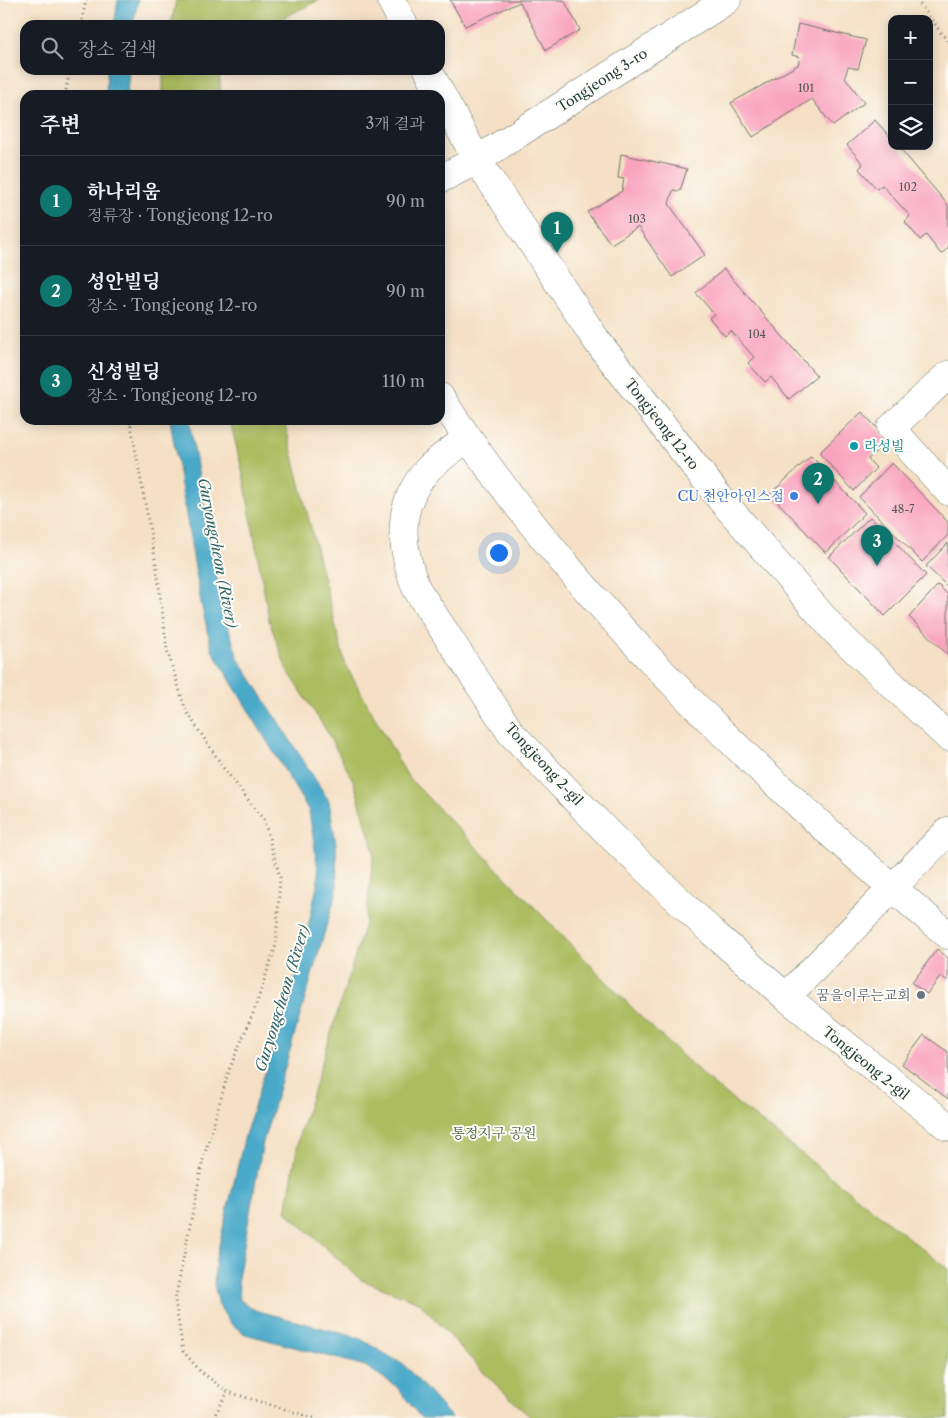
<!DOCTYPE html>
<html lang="ko">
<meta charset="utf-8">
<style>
:root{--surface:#171b24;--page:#242831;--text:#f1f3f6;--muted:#9ea1a6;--line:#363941;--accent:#0f766e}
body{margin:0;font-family:"Libre Caslon Text","Noto Serif KR",serif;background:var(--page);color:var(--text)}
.controls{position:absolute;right:15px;top:15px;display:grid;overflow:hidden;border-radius:10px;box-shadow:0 2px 12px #0003}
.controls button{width:45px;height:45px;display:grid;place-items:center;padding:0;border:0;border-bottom:1px solid var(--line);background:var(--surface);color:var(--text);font:25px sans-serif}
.you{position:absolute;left:498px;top:552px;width:18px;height:18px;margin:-12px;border:4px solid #fff;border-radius:50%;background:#1a73e8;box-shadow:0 0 0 8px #1a73e833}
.badge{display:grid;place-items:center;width:32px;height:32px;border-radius:50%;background:var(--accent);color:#fff;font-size:16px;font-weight:700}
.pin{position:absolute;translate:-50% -41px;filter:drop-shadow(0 1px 2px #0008)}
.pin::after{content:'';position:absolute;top:26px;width:18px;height:15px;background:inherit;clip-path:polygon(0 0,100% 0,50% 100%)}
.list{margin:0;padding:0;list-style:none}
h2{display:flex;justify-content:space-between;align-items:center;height:65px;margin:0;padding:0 20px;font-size:21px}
h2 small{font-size:16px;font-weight:400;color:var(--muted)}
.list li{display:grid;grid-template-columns:32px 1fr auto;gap:15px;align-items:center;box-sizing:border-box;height:90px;padding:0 20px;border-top:1px solid var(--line)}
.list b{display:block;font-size:19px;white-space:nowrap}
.list p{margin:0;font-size:16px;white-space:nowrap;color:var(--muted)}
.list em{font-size:16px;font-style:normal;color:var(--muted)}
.icon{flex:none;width:28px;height:28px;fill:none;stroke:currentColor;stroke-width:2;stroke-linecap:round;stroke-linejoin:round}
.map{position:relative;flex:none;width:948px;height:1418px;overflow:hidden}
.search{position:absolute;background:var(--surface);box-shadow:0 2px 12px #0003;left:20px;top:20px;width:425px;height:55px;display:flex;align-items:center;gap:12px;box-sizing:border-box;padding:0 18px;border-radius:15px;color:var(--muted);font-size:19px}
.panel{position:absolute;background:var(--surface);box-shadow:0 2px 12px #0003;left:20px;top:90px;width:425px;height:335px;border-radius:15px}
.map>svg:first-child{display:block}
.green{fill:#acbc5f;stroke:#667c4a}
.water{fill:#4aa9c9;stroke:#34737e}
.building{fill:#f9a4bf}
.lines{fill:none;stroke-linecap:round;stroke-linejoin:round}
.minor-casing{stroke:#6a7667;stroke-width:29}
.path{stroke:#6a7667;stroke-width:3;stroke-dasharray:1 4;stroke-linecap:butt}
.minor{stroke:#fff;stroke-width:28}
.culture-dot{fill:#0f9aa8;stroke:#fdfcf7;stroke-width:2}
.shop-dot{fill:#3f7fe0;stroke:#fdfcf7;stroke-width:2}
.worship-dot{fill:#6b7280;stroke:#fdfcf7;stroke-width:2}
.labels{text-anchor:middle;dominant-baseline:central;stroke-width:4;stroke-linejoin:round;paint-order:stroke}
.number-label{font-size:11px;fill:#565757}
.street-label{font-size:14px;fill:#1f3d34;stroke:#fdfcf7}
.culture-label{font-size:14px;fill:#0d838f;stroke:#fdfcf7;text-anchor:start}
.shop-label{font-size:14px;fill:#366cbe;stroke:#fdfcf7;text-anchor:end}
.worship-label{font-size:14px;fill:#5b616d;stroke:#fdfcf7;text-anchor:end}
.park-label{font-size:14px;fill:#496341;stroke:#fdfcf7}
.water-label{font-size:15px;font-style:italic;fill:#2e6368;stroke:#fdfcf7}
</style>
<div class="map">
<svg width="948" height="1418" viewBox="0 0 948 1418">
<rect width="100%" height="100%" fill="#fdfcf7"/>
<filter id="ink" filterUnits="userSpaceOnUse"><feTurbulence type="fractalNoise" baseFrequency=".02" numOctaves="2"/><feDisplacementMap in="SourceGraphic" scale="10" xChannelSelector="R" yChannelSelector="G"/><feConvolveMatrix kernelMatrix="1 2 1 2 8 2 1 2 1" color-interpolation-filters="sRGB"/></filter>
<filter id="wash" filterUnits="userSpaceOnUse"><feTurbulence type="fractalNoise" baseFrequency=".0096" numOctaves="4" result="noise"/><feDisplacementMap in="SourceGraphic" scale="20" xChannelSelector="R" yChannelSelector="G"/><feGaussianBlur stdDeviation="1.12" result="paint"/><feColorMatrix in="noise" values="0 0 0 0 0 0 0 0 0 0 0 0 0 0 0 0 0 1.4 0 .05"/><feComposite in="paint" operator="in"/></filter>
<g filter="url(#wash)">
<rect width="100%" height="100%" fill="#f5e0c5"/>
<path class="green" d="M176,0h143l-50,25h-98z
M163,70h56l2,25h-58z
M230,420h54l61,244 63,113 236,243 70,65 234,184v149h-417l-46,-44 -66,-72 -58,-22 -75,-68 13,-76 66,-212 9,-72 -20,-70 -28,-52 -40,-62 -17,-48 -25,-141z"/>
<path class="water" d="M118,0h20l-5,25h-19z
M107,70h22l-2,25h-21z
M170,420h19l33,187 16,51 91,143 7,43 1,46 -74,252 -25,136 2,22 15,10 104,28 45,27 48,53h-31l-25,-32 -31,-20 -120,-32 -16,-12 -10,-17 -5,-21 2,-26 29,-123 57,-178 17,-82 -10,-64 -97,-161 -11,-47z"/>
<g id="blocks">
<path class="building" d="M450,0h114l16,30 -34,20 -26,-48 -55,24z
M798,24l68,16 -8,29 -10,-2 -3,10 19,26 -31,23 -21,-27 -59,38 -22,-34 67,-38 2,-8 -8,-2z
M875,120l17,19v7h6l50,59v43l-7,6 -15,-19 -6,5 -15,-18 5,-6 -28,-31 -5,4 -18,-20 4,-5 -16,-19z
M621,154l66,15 -7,22 -7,-1 -4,14 36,51 -33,22 -34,-50 -27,17 -24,-32 35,-21 2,-12 -6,-1z
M724,269l93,107 -28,23 -18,-22 -6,5 -17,-19 6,-6 -23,-26 -6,5 -16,-18 5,-4 -18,-21z
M862,412l26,28 -20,19 8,9 -22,23 -35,-38z
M811,456l54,57 -39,40 -56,-59z
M892,463l56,59v13l-26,27 -63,-65z
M870,517l56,58 -41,41 -56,-59z
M948,543v44l-22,-21z
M938,585l10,10v60l-39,-38z
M937,949l11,9v23l-7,-5 -14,18 -15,-11z
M924,1035l24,17v47l-46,-35z"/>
</g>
</g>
<g filter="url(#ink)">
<use href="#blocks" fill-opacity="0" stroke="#6a7667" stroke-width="1"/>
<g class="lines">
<defs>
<path id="minor" d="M391,0l13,25
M428,70l49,90 120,181 122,156 116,134 113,106
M440,179l37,-19 250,-160
M948,375l-57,53 57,63
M440,397c136,207 318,379 508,538
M467,438c-12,10 -28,20 -39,31 -33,38 -28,75 -12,119l95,145 100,103 100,95 75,66 162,130
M786,997l162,-166"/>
</defs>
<use href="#minor" class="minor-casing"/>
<path class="path" d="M917,0l31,42
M81,25l5,-25
M65,95l5,-25
M130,420l27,149 10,81 19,61 39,59 39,50 16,57 -4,68 -22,66 -25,59 -26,90 -28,140 8,51 18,21 27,20 86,26
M213,1418l15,-26"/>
<use href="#minor" class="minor"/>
</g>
</g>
<circle class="culture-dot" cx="854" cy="446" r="5"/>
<circle class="shop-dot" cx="794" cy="496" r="5"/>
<circle class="worship-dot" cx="921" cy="995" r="5"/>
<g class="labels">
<g class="number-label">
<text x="806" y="88">101</text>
<text x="908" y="187">102</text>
<text x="637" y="219">103</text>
<text x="757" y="334">104</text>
<text x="903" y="509">48-7</text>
</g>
<g class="street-label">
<text transform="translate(602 80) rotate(-33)">Tongjeong 3-ro</text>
<text transform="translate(662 424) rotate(52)">Tongjeong 12-ro</text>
<text transform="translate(544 764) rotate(47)">Tongjeong 2-gil</text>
<text transform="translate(866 1063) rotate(39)">Tongjeong 2-gil</text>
</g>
<g class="culture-label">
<text x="864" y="446">라성빌</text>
</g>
<g class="shop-label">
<text x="784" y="496">CU 천안아인스점</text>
</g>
<g class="worship-label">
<text x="911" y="995">꿈을이루는교회</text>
</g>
<g class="park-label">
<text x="494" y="1133">통정지구 공원</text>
</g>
<g class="water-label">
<text transform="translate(218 553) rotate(79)">Guryongcheon (River)</text>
<text transform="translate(282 998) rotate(-73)">Guryongcheon (River)</text>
</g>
</g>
</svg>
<div class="controls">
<button>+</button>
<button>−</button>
<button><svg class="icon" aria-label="layers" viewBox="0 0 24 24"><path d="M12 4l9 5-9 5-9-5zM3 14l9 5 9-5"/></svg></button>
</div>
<div class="you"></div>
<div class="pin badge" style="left:557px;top:253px">1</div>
<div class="pin badge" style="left:818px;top:504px">2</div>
<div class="pin badge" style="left:877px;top:566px">3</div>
<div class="search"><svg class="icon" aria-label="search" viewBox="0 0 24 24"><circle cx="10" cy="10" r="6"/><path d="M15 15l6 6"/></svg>장소 검색</div>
<section class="panel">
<h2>주변<small>3개 결과</small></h2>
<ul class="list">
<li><span class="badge">1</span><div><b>하나리움</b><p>정류장 · Tongjeong 12-ro</p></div><em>90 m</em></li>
<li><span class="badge">2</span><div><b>성안빌딩</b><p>장소 · Tongjeong 12-ro</p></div><em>90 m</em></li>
<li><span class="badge">3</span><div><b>신성빌딩</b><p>장소 · Tongjeong 12-ro</p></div><em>110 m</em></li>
</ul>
</section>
</div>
